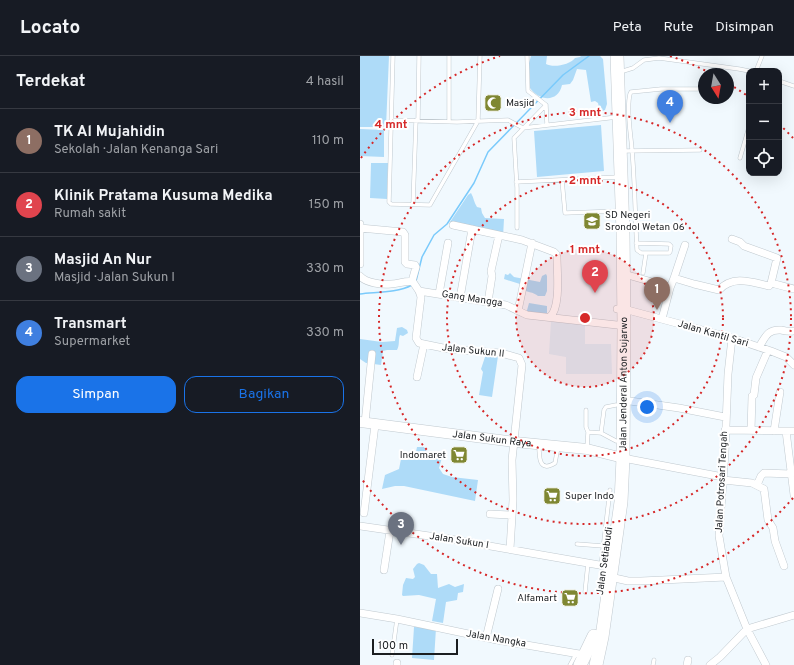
<!DOCTYPE html>
<html lang="id">
<meta charset="utf-8">
<style>
:root{--surface:#171b24;--page:#20242c;--text:#f1f3f6;--muted:#9ea1a6;--line:#363941;--accent:#1a73e8}
body{margin:0;font-family:Overpass,sans-serif;background:var(--page);color:var(--text)}
.controls{position:absolute;right:12px;top:12px;display:grid;overflow:hidden;border-radius:8px;box-shadow:0 4px 16px #0002}
.controls button{width:36px;height:36px;display:grid;place-items:center;padding:0;border:0;border-bottom:1px solid var(--line);background:var(--surface);color:var(--text);font:20px sans-serif}
.compass{position:absolute;left:338px;top:12px;width:36px;height:36px;border-radius:50%;background:var(--surface);box-shadow:0 4px 16px #0002;rotate:169deg}
.scale{position:absolute;left:12px;bottom:10px;width:86px;box-sizing:border-box;padding-left:4px;border:2px solid #1b1e21;border-top:0;font-size:11px;line-height:14px;white-space:nowrap;color:#1b1e21;-webkit-text-stroke:3px #fff;paint-order:stroke}
.you{position:absolute;left:287px;top:351px;width:14px;height:14px;margin:-10px;border:3px solid #fff;border-radius:50%;background:#1a73e8;box-shadow:0 0 0 6px #1a73e833}
.badge{display:grid;place-items:center;width:26px;height:26px;border-radius:50%;background:var(--accent);color:#fff;font-size:13px;font-weight:700}
.pin{position:absolute;translate:-50% -33px;filter:drop-shadow(0 1px 2px #0008)}
.pin::after{content:'';position:absolute;top:21px;width:14px;height:12px;background:inherit;clip-path:polygon(0 0,100% 0,50% 100%)}
.list{margin:0;padding:0;list-style:none}
h2{display:flex;justify-content:space-between;align-items:center;height:52px;margin:0;padding:0 16px;font-size:17px}
h2 small{font-size:13px;font-weight:400;color:var(--muted)}
.list li{display:grid;grid-template-columns:26px 1fr auto;gap:12px;align-items:center;box-sizing:border-box;height:64px;padding:0 16px;border-top:1px solid var(--line)}
.list b{display:block;font-size:15px;white-space:nowrap}
.list p{margin:0;font-size:13px;white-space:nowrap;color:var(--muted)}
.list em{font-size:13px;font-style:normal;color:var(--muted)}
.actions{display:flex;gap:8px;padding:12px 16px}
.actions a{flex:1;padding:9px 0;border:1px solid var(--accent);border-radius:12px;text-align:center;font-size:14px;color:var(--accent)}
.actions .main{background:var(--accent);color:#fff}
.icon{flex:none;width:22px;height:22px;fill:none;stroke:currentColor;stroke-width:2;stroke-linecap:round;stroke-linejoin:round}
.map{position:relative;flex:none;width:434px;height:609px;overflow:hidden}
header{display:flex;align-items:center;gap:24px;box-sizing:border-box;height:56px;padding:0 20px;background:var(--surface);border-bottom:1px solid var(--line)}
header strong{font-size:19px}
nav{display:flex;gap:22px;margin-inline-start:auto;font-size:14px}
main{display:flex}
aside{flex:1;background:var(--surface)}
.map>svg:first-child{display:block}
.built{fill:#deeffa}
.green{fill:#aedbf8}
.lines{fill:none;stroke-linecap:round;stroke-linejoin:round}
.stream{stroke:#7acafb;stroke-width:1.5}
.lane-casing{stroke:#c0c9cf;stroke-width:4.5}
.street-casing{stroke:#c0c9cf;stroke-width:8}
.secondary-casing{stroke:#c0c9cf;stroke-width:11}
.highway-casing{stroke:#c0c9cf;stroke-width:14}
.lane{stroke:#fff;stroke-width:3.5}
.street{stroke:#fff;stroke-width:7}
.secondary{stroke:#fff;stroke-width:10}
.highway{stroke:#fff;stroke-width:13}
.ring{fill:none;stroke:#d62828;stroke-width:2;stroke-dasharray:2 4}
.labels{text-anchor:middle;dominant-baseline:central;stroke-width:4;stroke-linejoin:round;paint-order:stroke}
.poi-label{font-size:10px;fill:#1b1e21;stroke:#fff;text-anchor:start}
.street-label{font-size:10px;fill:#1b1e21;stroke:#fff}
.centre{fill:#d62828;stroke:#fff;stroke-width:2}
.ring-label{font-size:12px;text-anchor:middle;font-weight:bold;fill:#d62828;stroke:#fff;stroke-width:4;stroke-linejoin:round;paint-order:stroke}
</style>
<header>
<strong>Locato</strong>
<nav><a>Peta</a><a>Rute</a><a>Disimpan</a></nav>
</header>
<main>
<aside>
<h2>Terdekat<small>4 hasil</small></h2>
<ul class="list">
<li><span class="badge" style="background:#8d6e63">1</span><div><b>TK Al Mujahidin</b><p>Sekolah · Jalan Kenanga Sari</p></div><em>110 m</em></li>
<li><span class="badge" style="background:#e0444e">2</span><div><b>Klinik Pratama Kusuma Medika</b><p>Rumah sakit</p></div><em>150 m</em></li>
<li><span class="badge" style="background:#6b7280">3</span><div><b>Masjid An Nur</b><p>Masjid · Jalan Sukun I</p></div><em>330 m</em></li>
<li><span class="badge" style="background:#3f7fe0">4</span><div><b>Transmart</b><p>Supermarket</p></div><em>330 m</em></li>
</ul>
<div class="actions"><a class="main">Simpan</a><a>Bagikan</a></div>
</aside>
<div class="map">
<svg width="434" height="609" viewBox="0 0 434 609">
<rect width="100%" height="100%" fill="#f1f9fe"/>
<path class="built" d="M191,265l34,3v20h26l1,30h-46v-17l-17,-3z"/>
<path class="green" d="M0,0h29l-3,71h-26z
M171,0h16l-1,8c7,4 24,1 29,-6l5,-1 1,-1h19l3,3 4,45 -2,6 -5,2 -2,-9 -3,-2 -4,1 -5,-32 -9,-1 -4,11 -3,4 -8,1c-4,18 -23,16 -32,3l-1,-25z
M241,69l3,46 -67,6 -3,-46z
M0,73l24,1v27l-24,-1z
M11,107h17l-1,36 -17,-1z
M111,137c3,5 3,10 6,14l4,1 1,5 3,5 19,1 -1,18 -53,-15 18,-27z
M150,217l4,4 26,5 2,-6 4,-2 1,2v15l-2,5h-7c-4,-4 -12,-4 -18,-7v-5l-16,-5 1,-5 3,1z
M169,247l18,3v9l-21,-1z
M42,271l5,3 1,3 -5,3 -3,-1c-2,6 0,9 -3,15h-10l-4,1 -2,14 -15,-2 -6,-4v-20l22,3 13,-1 2,-13z
M126,298l12,2 -6,41 -13,-2 4,-23 -2,-3z
M57,391h7l3,5 16,2 -4,14 4,6 9,3 26,3 -3,21 -71,-15h-9l-13,3 3,-14 14,-6 2,-10 14,-2z
M59,507l5,2 7,9h6l1,14 11,-4 6,3 9,-3 -1,8 -5,1 -1,7 -11,2 -3,21 -11,-2 4,-22 -17,-4 -16,1 -1,-1 1,-10 3,-7 7,1 2,-2 -2,-8 4,-5z
M54,571l22,1 -2,32 -22,-2z"/>
<g class="lines">
<path class="stream" d="M56,225l6,-24 12,-22 13,-11 27,-41 14,-31 75,-77 26,-19
M0,238c17,-2 37,-1 52,-9"/>
<defs>
<path id="lane" d="M33,0l-4,146 2,2 39,1 48,-84 2,-65
M167,0l1,35 18,14
M396,15l6,-15
M260,16l13,-4 11,-8 15,-2 80,11 10,2
M419,25l15,5
M186,49l1,20
M31,64l66,2 51,-2 15,8 94,-11
M58,64l1,-64
M89,65v-65
M264,95l76,-1
M380,102l9,-31
M202,124l3,33 54,-2
M156,126l103,-5
M53,148l3,-84
M157,172v-40l-3,-50 32,-33
M276,187l33,1 2,2 -1,6 -1,1h-28l-4,-3c-2,-34 -2,-67 -5,-100 -1,-15 -6,-41 -2,-56l1,-2 30,-3h41
M283,217l3,-20
M226,354v17l2,5
M241,377l3,-23 2,-3 10,-2
M179,389c0,12 0,28 16,18l3,-16
M227,392l1,-16 13,1 15,8
M217,488l26,2
M241,510l9,-76
M225,536l3,-29
M32,599l5,-36
M210,609l6,-11
M293,609l1,-5"/>
<path id="street" d="M93,169l69,15 32,12 2,2
M0,172l43,4 2,3v27l2,2 8,1 1,2 -4,14
M372,183l8,3 4,4 33,12 -6,25
M0,208v-40
M264,218l46,13
M0,220c6,7 22,9 31,8 8,0 15,-4 22,-2l6,9 2,6 -5,41 3,5 29,6 53,4 18,5 3,7 -10,95 1,40 -3,49
M314,222l11,-33
M59,235l87,14 21,10 90,10
M79,238l9,-51
M100,242l12,-69
M128,246l4,-26 -1,-5 8,-36
M257,253h7l108,29 39,13 15,6 8,8
M158,255l14,-68
M190,261c11,-10 7,-45 7,-60
M302,263l8,-31 4,-10 20,6 25,6c14,-15 32,-8 50,-4l2,-3 23,6
M372,282l-4,36 -3,78 -6,84 7,41 21,52 19,36
M399,291c6,-9 8,-18 22,-17 4,1 8,2 13,1
M57,321l7,-33
M263,344l56,8 46,9
M5,367l7,-69
M365,374l69,1
M391,375l1,-35 2,-1 2,-17 12,-28
M414,375l6,-39
M426,375l8,64
M263,402l100,19
M363,424l29,3 12,6 4,31 5,8 2,13 9,25
M397,429l4,-9 3,-3 27,1
M4,457l11,-88
M130,458l22,1
M0,470l90,13 155,27
M24,514l6,-39
M250,521l18,4h13l85,-4
M0,557l37,6 100,21 88,15
M126,582l12,-49
M37,609v-2
M327,609l1,-5
M350,609l10,-8 27,-28 47,-14"/>
<g id="secondary">
<path id="s1" d="M0,366l155,20 72,7 36,9"/>
</g>
<g id="highway">
<path d="M220,609l14,-29"/>
<path id="s2" d="M236,609l6,-28 19,-135 2,-44 1,-132 -1,-93 -6,-177"/>
</g>
</defs>
<use href="#lane" class="lane-casing"/>
<use href="#street" class="street-casing"/>
<use href="#secondary" class="secondary-casing"/>
<use href="#highway" class="highway-casing"/>
<use href="#lane" class="lane"/>
<use href="#street" class="street"/>
<use href="#secondary" class="secondary"/>
<use href="#highway" class="highway"/>
</g>
<circle cx="225" cy="262" r="69" fill="#d62828" fill-opacity=".12"/>
<g class="ring">
<circle cx="225" cy="262" r="69"/>
<circle cx="225" cy="262" r="138"/>
<circle cx="225" cy="262" r="206"/>
<path d="M433 442A275 275 0 0 1 1 422M1 102A275 275 0 0 1 140 0M310 0A275 275 0 0 1 350 17M369 28A275 275 0 0 1 389 41M419 68A275 275 0 0 1 433 82"/>
</g>
<defs>
<symbol id="mosque-square" viewBox="-11 -11 22 22"><rect x="-9" y="-9" width="18" height="18" rx="4" fill="#7f8732" stroke="#fff"/><path d="M3.5-4.9A6 6 0 1 0 3.5 4.9A5 5 0 1 1 3.5-4.9Z" fill="#fff"/></symbol>
<symbol id="school-square" viewBox="-11 -11 22 22"><rect x="-9" y="-9" width="18" height="18" rx="4" fill="#7f8732" stroke="#fff"/><path d="M0-5L7-2L0 1L-7-2ZM-4 1L0 2.5L4 1V4Q0 6-4 4Z" fill="#fff"/></symbol>
<symbol id="supermarket-square" viewBox="-11 -11 22 22"><rect x="-9" y="-9" width="18" height="18" rx="4" fill="#7f8732" stroke="#fff"/><path d="M-6-5.5h2.5l.6 2H6L4.5 2H-2.5L-4.4-4H-6ZM-1.5 3.2a1.3 1.3 0 1 0 .1 0ZM3 3.2a1.3 1.3 0 1 0 .1 0Z" fill="#fff"/></symbol>
</defs>
<g fill-rule="evenodd">
<use href="#mosque-square" x="123" y="37" width="20" height="20"/>
<use href="#school-square" x="222" y="155" width="20" height="20"/>
<use href="#supermarket-square" x="89" y="389" width="20" height="20"/>
<use href="#supermarket-square" x="182" y="430" width="20" height="20"/>
<use href="#supermarket-square" x="200" y="532" width="20" height="20"/>
</g>
<g class="labels">
<g class="poi-label">
<text x="146" y="47">Masjid</text>
<text x="245" y="159">SD Negeri<tspan x="245" dy="12">Srondol Wetan 06</tspan></text>
<text x="86" y="399" text-anchor="end">Indomaret</text>
<text x="205" y="440">Super Indo</text>
<text x="197" y="542" text-anchor="end">Alfamart</text>
</g>
<g class="street-label">
<text transform="translate(112 243) rotate(9)">Gang Mangga</text>
<text transform="translate(353 278) rotate(16)">Jalan Kantil Sari</text>
<text transform="translate(113 295) rotate(6)">Jalan Sukun II</text>
<text stroke="none"><textPath href="#s2" startOffset="283">Jalan Jenderal Anton Sujarwo</textPath></text>
<text stroke="none"><textPath href="#s1" startOffset="133">Jalan Sukun Raya</textPath></text>
<text transform="translate(362 426) rotate(-87)">Jalan Potrosari Tengah</text>
<text transform="translate(99 485) rotate(9)">Jalan Sukun I</text>
<text transform="translate(245 505) rotate(-82)">Jalan Setiabudi</text>
<text transform="translate(136 583) rotate(10)">Jalan Nangka</text>
</g>
</g>
<circle cx="225" cy="262" r="6" class="centre"/>
<g class="ring-label">
<text x="225" y="60">3 mnt</text>
<text x="31" y="72">4 mnt</text>
<text x="225" y="128">2 mnt</text>
<text x="225" y="197">1 mnt</text>
</g>
</svg>
<div class="controls">
<button>+</button>
<button>−</button>
<button><svg class="icon" aria-label="locate" viewBox="0 0 24 24"><circle cx="12" cy="12" r="6"/><path d="M12 2v4M12 18v4M2 12h4M18 12h4"/></svg></button>
</div>
<svg class="compass" viewBox="-18 -18 36 36"><path d="M0-13l5 13h-10z" fill="#e53935"/><path d="M0 13l5-13h-10z" fill="#9ea1a6"/></svg>
<div class="scale">100 m</div>
<div class="you"></div>
<div class="pin badge" style="left:297px;top:254px;background:#8d6e63">1</div>
<div class="pin badge" style="left:235px;top:237px;background:#e0444e">2</div>
<div class="pin badge" style="left:41px;top:489px;background:#6b7280">3</div>
<div class="pin badge" style="left:310px;top:67px;background:#3f7fe0">4</div>
</div>
</main>
